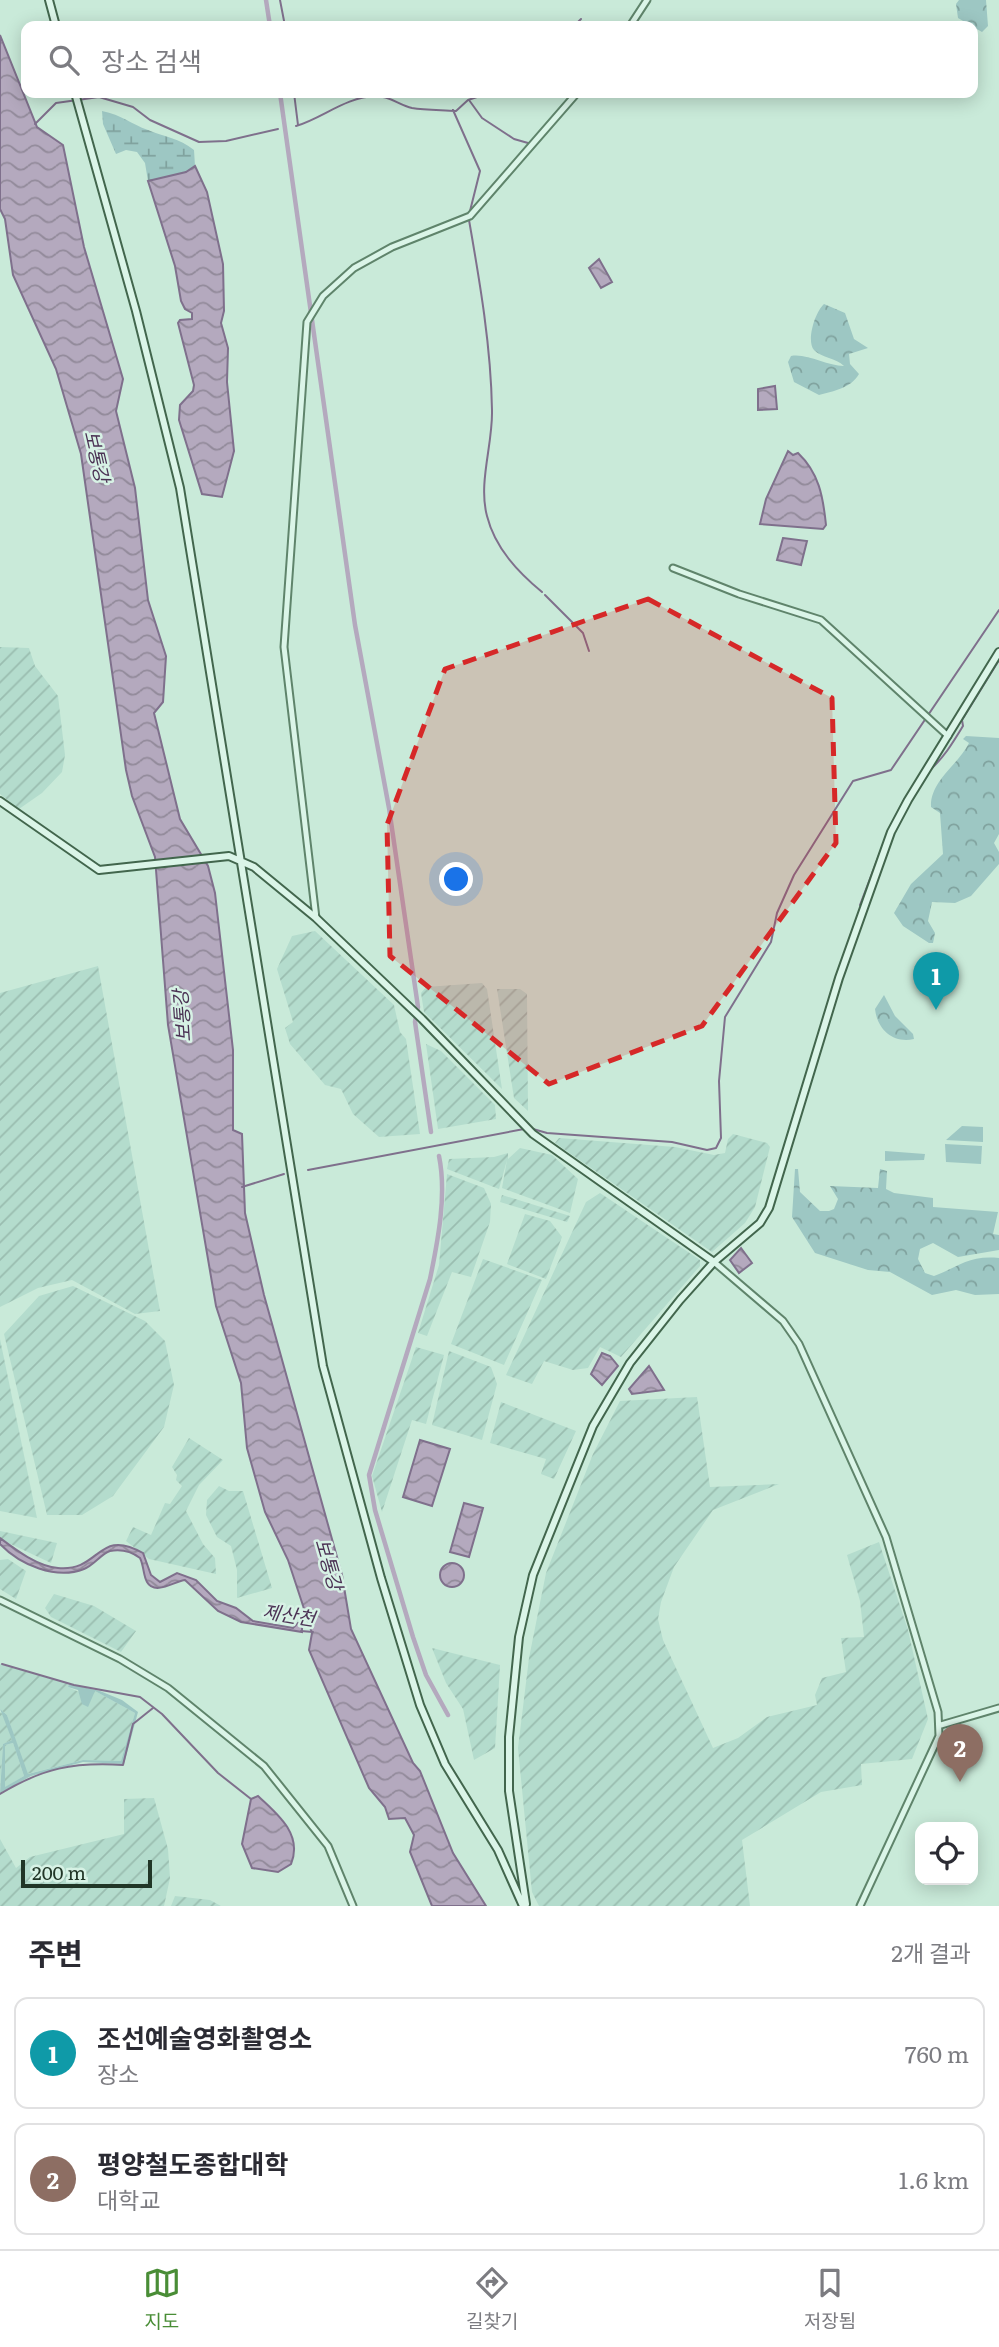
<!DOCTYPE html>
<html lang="ko">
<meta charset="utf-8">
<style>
:root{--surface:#fff;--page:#f2f2f3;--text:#2b2b33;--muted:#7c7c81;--line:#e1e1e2;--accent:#498d36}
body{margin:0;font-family:Literata,"Noto Sans KR",serif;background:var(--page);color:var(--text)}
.controls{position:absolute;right:21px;bottom:21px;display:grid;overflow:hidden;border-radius:14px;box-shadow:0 4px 18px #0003}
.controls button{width:63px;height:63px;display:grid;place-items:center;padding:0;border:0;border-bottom:2px solid var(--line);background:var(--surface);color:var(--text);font:35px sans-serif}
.scale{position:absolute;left:21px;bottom:18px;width:131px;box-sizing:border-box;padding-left:7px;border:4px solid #213627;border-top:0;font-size:19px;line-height:24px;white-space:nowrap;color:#213627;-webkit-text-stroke:5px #d7f2e5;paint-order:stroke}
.you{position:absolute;left:457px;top:880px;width:24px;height:24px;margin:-18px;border:5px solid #fff;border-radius:50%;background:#1a73e8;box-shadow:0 0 0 10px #1a73e833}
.badge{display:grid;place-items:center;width:46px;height:46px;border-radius:50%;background:var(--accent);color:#fff;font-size:23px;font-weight:700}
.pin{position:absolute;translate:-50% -58px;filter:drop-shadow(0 2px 4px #0008)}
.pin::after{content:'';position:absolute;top:37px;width:24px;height:21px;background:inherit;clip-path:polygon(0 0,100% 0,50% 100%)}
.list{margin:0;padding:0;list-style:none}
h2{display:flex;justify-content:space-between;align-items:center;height:91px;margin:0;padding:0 28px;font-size:30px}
h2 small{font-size:23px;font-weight:400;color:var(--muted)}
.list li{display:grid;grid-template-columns:46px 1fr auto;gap:21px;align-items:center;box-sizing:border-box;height:112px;margin:0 14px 14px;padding:0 14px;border:2px solid var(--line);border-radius:14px}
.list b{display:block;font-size:26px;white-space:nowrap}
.list p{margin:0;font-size:23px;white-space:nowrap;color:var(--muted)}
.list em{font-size:23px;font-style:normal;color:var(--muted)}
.icon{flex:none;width:38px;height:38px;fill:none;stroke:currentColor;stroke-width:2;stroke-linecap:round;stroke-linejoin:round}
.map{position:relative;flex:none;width:999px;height:1906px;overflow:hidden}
.search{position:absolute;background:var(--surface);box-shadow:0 4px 18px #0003;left:21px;right:21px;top:21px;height:77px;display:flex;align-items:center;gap:18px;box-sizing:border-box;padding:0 24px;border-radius:14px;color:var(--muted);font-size:26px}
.sheet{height:343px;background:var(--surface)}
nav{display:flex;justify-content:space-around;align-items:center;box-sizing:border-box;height:98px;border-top:2px solid var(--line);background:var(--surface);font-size:19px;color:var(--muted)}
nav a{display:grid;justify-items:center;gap:4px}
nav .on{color:var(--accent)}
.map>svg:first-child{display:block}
.farmland{fill:url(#farmland-furrows)}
.green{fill:#9dc7c3;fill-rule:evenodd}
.forest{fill:url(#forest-crowns)}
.wetland{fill:url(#wetland-marsh)}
.water{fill:url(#water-waves);stroke:#7f708c;stroke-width:2}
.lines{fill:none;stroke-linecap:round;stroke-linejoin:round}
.stream{stroke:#7f708c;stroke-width:2}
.canal{stroke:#b4a9be;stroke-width:4.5}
.tertiary-casing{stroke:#5f846b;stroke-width:9}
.secondary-casing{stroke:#42664d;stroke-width:10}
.tertiary{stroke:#dbf5e8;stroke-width:5}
.secondary{stroke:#dbf5e8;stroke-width:6}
.marked{fill:#d62828;fill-opacity:0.2;stroke:#d62828;stroke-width:5;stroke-dasharray:14 9;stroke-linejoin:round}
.labels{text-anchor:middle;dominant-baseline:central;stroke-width:5;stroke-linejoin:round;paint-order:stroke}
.water-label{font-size:19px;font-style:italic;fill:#4b3254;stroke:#d7f2e5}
</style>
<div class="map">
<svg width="999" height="1906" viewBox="0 0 999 1906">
<defs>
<pattern id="farmland-furrows" width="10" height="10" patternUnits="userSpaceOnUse" patternTransform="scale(1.75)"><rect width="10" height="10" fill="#b4dccd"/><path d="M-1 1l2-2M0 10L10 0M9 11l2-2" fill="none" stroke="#9abdb0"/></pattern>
<pattern id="forest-crowns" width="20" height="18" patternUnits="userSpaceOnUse" patternTransform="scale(1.75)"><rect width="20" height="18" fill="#9dc7c3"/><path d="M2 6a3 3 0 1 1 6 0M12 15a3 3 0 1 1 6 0" fill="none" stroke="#80a29e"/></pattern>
<pattern id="wetland-marsh" width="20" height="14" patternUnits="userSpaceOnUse" patternTransform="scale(1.75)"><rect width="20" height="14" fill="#9dc7c3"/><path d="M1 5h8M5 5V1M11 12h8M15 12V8" fill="none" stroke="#80a29e"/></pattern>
<pattern id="water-waves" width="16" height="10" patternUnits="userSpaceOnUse" patternTransform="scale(1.75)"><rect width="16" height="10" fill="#b4a9be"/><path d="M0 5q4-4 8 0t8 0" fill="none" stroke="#928a9a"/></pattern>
</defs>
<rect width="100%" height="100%" fill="#c9ead9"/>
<path class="farmland" d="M0,647l29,1 6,18 23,30 7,59 -3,17 -20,21 -23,16 -19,-15z
M315,931l79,74 6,27 6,7 14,95 -41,3 -26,-23 -12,-25 -16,-4 -35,-41 -5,-16 8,-6 -16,-53 15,-33z
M98,966l62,345 -25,3 -63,-34 -34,8 -38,19v-314z
M482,983l5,6 15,100 -78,-77 -3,-19 5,-6z
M497,989h23l7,5 1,117 -14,-13z
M426,1044l15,7 54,54 1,14 -58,10z
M733,1134l34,9 3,4 -15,60 -10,16 -33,29 -157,-109 4,-5 116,9 39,8 11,-2 3,-14z
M520,1148l32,7 26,24 -8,34 -68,-25 5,-28 -8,29 -52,-20 2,-10 45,-2 14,-4v6z
M447,1174l37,14 7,16 -1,18 -19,55 -19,-5 -25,64 -9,-3 21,-68z
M600,1193l100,67v6l-79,91 -21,-10 -12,21 -15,2 -29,-9 -12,23 -26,-9 80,-173z
M502,1195l68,21 -3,6 -67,-20z
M525,1214l25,7 12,16 -16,42 -39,-15z
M483,1259l59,21 -38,85 -53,-21z
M73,1286l72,35 20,20 9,44 -10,42 -51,69 -31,19h-35l-43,-181 35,-38z
M0,1339l37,179 -37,-7z
M416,1347l28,8 -18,69 -14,-4 -30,92 -10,-36z
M449,1351l42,16 6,17 -15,56 -50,-15z
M697,1397l13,90 69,-3 -66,26 -39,57 -13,35 -3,17 5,21 50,108 25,-10 29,-21 50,-12 -2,-10 7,-17 24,-6 -5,-34 23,-1 -4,-36 -13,-46 32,-13 29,88 20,89 -16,40 -51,5 1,21 -41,7 -79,48 8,66h-211l-7,-14 -14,-144 11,-90 17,-85 47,-119 27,-53z
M501,1402l75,29 -22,48 -13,-5 5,-15 -56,-16z
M189,1438l34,22 -24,25 -13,26 17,33 12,14 1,16 -67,-15 -23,-18 7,-14 18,8 14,-32 5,1 12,-18 -6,-6 1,-5 -5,-8z
M219,1486l10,5h14l29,97 -35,10v-28l-6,-24 -14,-9 -11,-22 1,-15z
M0,1531l57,12 -6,20 -51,-24z
M8,1559l18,12 -10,28 -16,-10v-29z
M54,1594l40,12 42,25 -15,21 -70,-35 -6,-9z
M432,1648l68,17 -5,83 -21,12 -11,-51 -17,-26z
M0,1664l69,20 -1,3 11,5 16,-1 40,22 -14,48 -38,-1 -56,14 -20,-59 -7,-6z
M0,1712l6,5 6,23 -9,4 -3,46z
M13,1743l11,33 -20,12 1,-43z
M154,1798l14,51 2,29 -6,28h-164v-67l16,29 14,-11 94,-23v-35z
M175,1896l35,4 11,6h-50z"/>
<path class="green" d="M962,1126l21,1v15l-37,-2z
M945,1144l37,2 -1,18 -35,-2z
M885,1151l40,3 -1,6 -39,1z
M69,1684l31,7 22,9 16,12 -14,52 -41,-2 -52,14 -31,17 3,-49 9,-4 -12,-31 7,6 21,59 55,-14 38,1 14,-48 -40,-22 -7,16 -6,-3 -4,-14 -10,-3zM13,1743l11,33 -19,11v-42z"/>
<path class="forest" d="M959,0h27l2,26 -6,6 -24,-14 -2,-14z
M824,304l21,9 9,26 14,9 -19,6 1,10 9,10c-8,14 -25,17 -40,21l-25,-13 -6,-20 3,-6c16,-3 36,10 53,10 -8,-8 -22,-8 -30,-16 -8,-9 1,-38 10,-46z
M966,736l33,2v96l-5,9 5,9v12l-28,32 -16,7 -23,-1 -4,19 7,12 -2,10h-4l-26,-17 -9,-13 17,-29 32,-30 -3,-41 -9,-6c-1,-26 27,-42 38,-64l-6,-4z
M884,995l11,21 18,18 1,5c-21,5 -37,-10 -39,-30z
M795,1169h3l2,23 20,19h9l5,-2 4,-10 -8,-13 48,2 2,-19 7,2 -1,18 8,4 39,5v9l65,5 -5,22 6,1v15l-41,7 -25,-14 -13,6 -2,10 7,14 9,3c25,-9 34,-21 65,-18v36l-24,1 -19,-5 -24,5 -42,-23 -22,-2 -53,-17 -23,-36z"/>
<path class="wetland" d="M102,111c20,4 29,13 46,19 17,7 31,8 46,20l1,16 -8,6 -39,9 -3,-18 -8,-11 -11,-2 -10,4 -13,-30z"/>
<path class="water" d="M0,35l37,92 26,18 21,102 39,132 -7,32 19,77 13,112 18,56 -3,46 -9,11 26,106 28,47 7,27 18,157v80l9,4 3,79 19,82 78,280 9,54 62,134 7,8 33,82 33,53h-54l-22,-54 4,-17 -9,-17 -16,1 -4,-12 -16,-19 -60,-138 3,-17 -24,-73 -23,-48 -18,-64 -6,-65 -25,-77 -48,-281 -13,-168 -23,-61 -6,-26 -45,-316 -25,-85 -43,-94 -8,-56 -5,-10z
M195,166l12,26 16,72 1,47 -3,12 7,25 -1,34 7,69 -12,46 -20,-3 -23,-74 1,-15 13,-14 1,-6 -16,-62 2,-3 12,-1v-6l-7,-4 -4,-8 -6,-35 -27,-85 38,-9z
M599,259l13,23 -11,6 -12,-20z
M775,386l2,23 -19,1v-21z
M788,451l5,4 5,-2c21,20 25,43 28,72l-3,4 -63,-5 6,-25z
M783,538l24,3 -6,24 -24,-5z
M741,1248l11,15 -13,10 -9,-13z
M602,1353l8,3 8,10 -16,19 -11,-11z
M649,1366l15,24 -32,4 -3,-5z
M420,1440l30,9 -18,57 -29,-9z
M464,1503l19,5 -14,49 -19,-5z
M0,1538c16,12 37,28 58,30 43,4 39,-41 85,-15l8,22 9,7 17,-9 19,7 21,21 19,7 17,13 40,7 5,-5 4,2v7l-61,-10 -23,-11 -33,-31c-10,1 -30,16 -38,2 -4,-7 -3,-16 -7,-24 -8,-6 -19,-9 -30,-7 -9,3 -16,14 -26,18 -28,11 -64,-4 -84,-25z
M440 1575a12 12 0 1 1 24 0a12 12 0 1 1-24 0Z
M258,1796c20,18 45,39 33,68l-13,8 -26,-4 -10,-24 9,-45z"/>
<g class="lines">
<path class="stream" d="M280,0l5,26
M574,26l7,-7
M294,93l4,32
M469,100l13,18 32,21 14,4
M453,110l27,61 -11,44
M35,124l21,-21 43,-6 34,10 17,13 49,22 27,-1 52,-12
M296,126c27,-8 49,-29 80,-30 14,0 23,9 36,12 13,2 30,2 44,3l12,-11 21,-7
M469,220c11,63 22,127 23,190 1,34 -14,73 -5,106 8,32 31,56 55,76
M545,595l38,38 6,18
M930,770c15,-14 22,-26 33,-44l-1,-6 37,-60
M909,802l14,-21
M889,829l16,-31
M860,905l27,-71
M533,1129l14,4 125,9 35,8 9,-2 5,-10 -2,-57 6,-64 46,-75 6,-29 17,-38 59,-94 38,-11 108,-160
M308,1170l216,-41
M242,1187l42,-13
M301,1631l12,1
M2,1664l72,21 66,12 22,17 56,59 33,26
M0,1794c43,-26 73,-32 123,-29l10,-41 20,-16"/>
<path class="canal" d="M266,0l4,26
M280,93l75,532 34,183 29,199 -3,15 16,110
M439,1156c8,39 -1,84 -9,123l-61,196 6,35 38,127 13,38 22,40"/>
<defs>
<path id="tertiary" d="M630,26l17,-26
M673,568l66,26 82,26 127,116
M316,918l-32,-271 23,-325 16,-26 31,-28 38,-21 78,-31 107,-123
M714,1262l69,59 16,23 87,193 52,175 1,24 -79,170
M0,1600l120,59 48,29 96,78 64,80 25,60
M941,1725l58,-17"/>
<path id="secondary" d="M49,0l7,26
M75,93l61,218 44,177 143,878 58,212 39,127 25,59 53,86 25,56
M0,801l99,69 130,-14 25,11 62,51 106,101 111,115 181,128
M526,1904l-17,-113v-54l10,-100 14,-62 60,-149 37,-63 50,-63 34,-38 46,-39 9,-15 70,-230 52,-146 17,-32 91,-148"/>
</defs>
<use href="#tertiary" class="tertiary-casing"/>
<use href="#secondary" class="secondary-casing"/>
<use href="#tertiary" class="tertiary"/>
<use href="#secondary" class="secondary"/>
</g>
<path class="marked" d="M648,599l184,99 4,145 -134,183 -153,58 -159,-128 -3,-131 58,-156z"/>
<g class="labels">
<g class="water-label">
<text transform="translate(98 456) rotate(77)">보통강</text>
<text transform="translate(181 1016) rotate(-94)">보통강</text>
<text transform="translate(330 1564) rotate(74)">보통강</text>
<text transform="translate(289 1614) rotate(9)">제산천</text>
</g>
</g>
</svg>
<div class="controls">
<button><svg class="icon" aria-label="locate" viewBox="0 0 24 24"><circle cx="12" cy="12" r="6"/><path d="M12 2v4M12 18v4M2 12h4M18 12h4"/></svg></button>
</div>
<div class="scale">200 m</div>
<div class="you"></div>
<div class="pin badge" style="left:936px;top:1010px;background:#0f9aa8">1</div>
<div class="pin badge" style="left:960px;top:1782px;background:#8d6e63">2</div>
<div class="search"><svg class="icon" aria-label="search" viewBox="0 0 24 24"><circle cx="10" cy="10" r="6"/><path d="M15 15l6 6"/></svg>장소 검색</div>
</div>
<section class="sheet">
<h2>주변<small>2개 결과</small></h2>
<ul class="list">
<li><span class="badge" style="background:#0f9aa8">1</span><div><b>조선예술영화촬영소</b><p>장소</p></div><em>760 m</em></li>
<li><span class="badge" style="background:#8d6e63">2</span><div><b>평양철도종합대학</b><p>대학교</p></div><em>1.6 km</em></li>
</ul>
</section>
<nav>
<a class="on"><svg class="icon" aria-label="map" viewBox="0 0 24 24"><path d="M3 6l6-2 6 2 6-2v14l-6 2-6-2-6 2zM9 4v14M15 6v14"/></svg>지도</a>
<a><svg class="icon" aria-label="directions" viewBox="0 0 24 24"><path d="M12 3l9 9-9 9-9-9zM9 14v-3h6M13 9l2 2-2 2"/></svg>길찾기</a>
<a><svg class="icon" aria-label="saved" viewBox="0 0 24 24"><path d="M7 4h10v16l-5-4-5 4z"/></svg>저장됨</a>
</nav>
